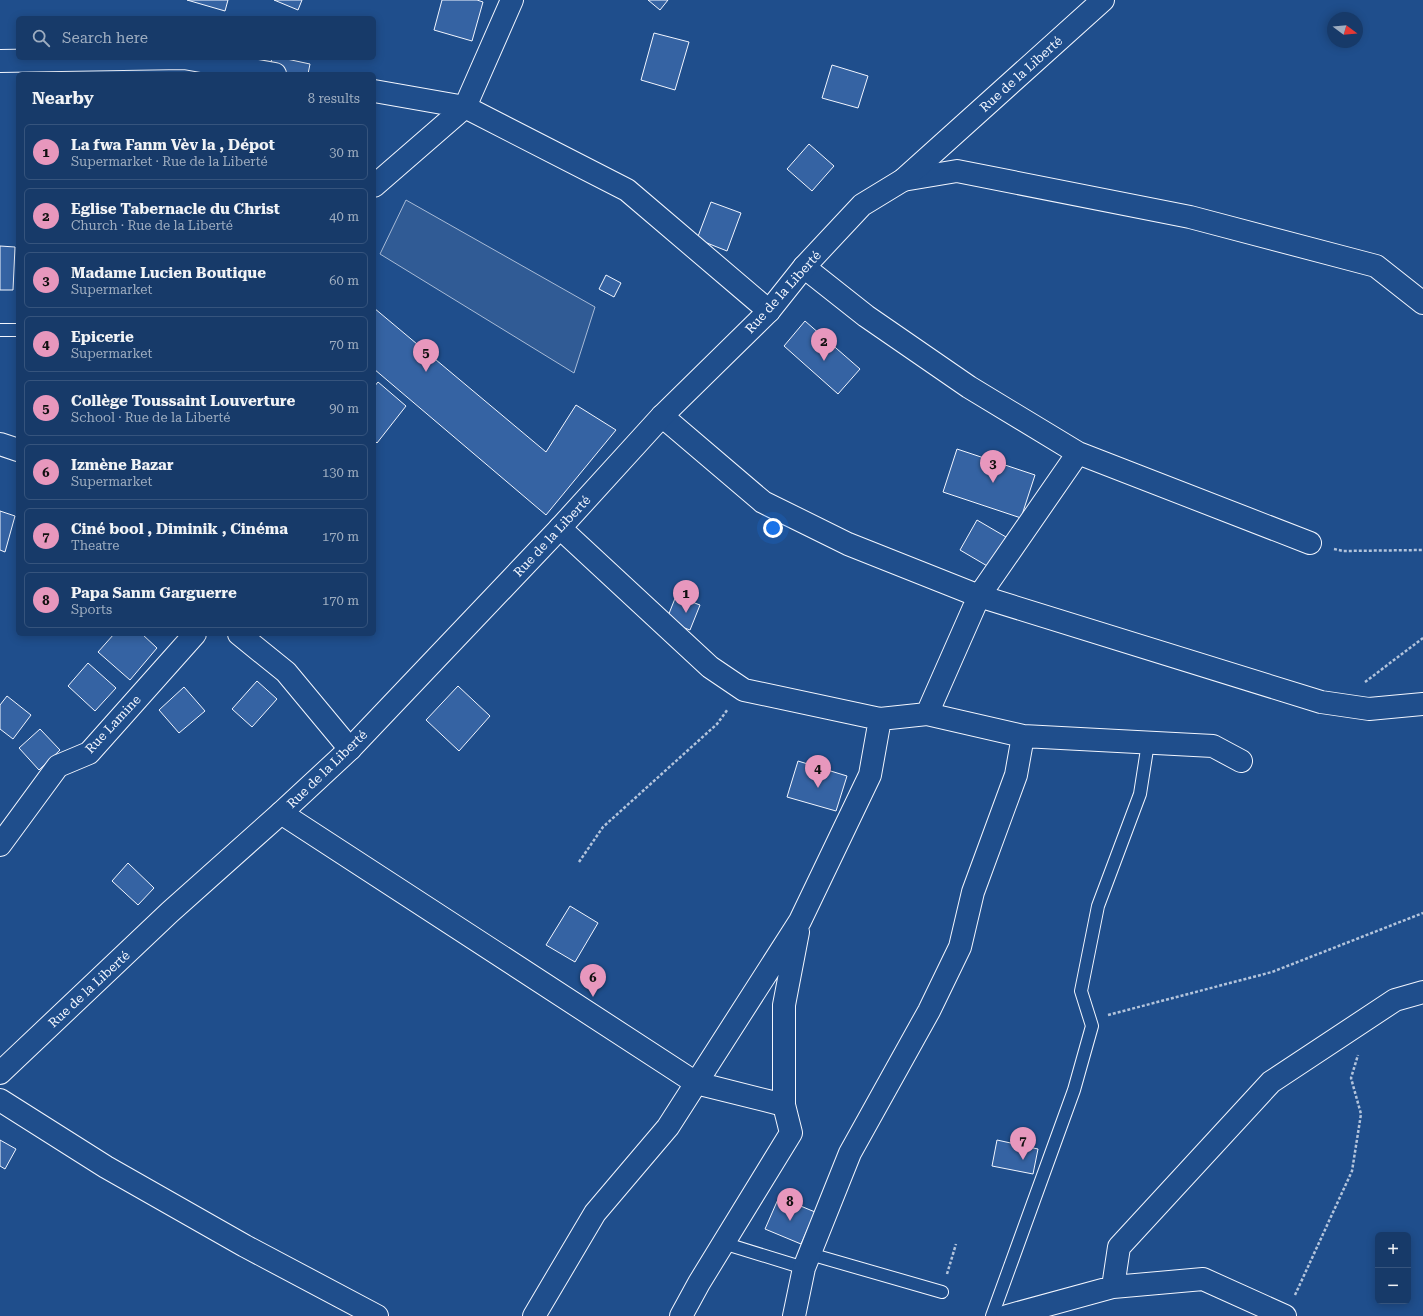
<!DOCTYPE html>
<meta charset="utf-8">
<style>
:root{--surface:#173a69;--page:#20416f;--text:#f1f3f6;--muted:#9eadc0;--line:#36547d;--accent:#e797bd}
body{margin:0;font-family:"Roboto Serif",serif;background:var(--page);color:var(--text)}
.controls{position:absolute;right:12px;bottom:12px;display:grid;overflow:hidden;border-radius:6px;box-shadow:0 2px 10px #0003}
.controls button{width:36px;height:36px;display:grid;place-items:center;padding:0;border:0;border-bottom:1px solid var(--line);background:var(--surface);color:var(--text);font:20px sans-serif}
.compass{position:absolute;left:1327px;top:12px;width:36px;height:36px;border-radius:50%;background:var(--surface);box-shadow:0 2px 10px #0003;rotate:106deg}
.you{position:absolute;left:773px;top:528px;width:14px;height:14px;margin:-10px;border:3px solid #fff;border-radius:50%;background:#1a73e8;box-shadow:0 0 0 6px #1a73e833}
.badge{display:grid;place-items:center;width:26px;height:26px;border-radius:50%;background:var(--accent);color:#111;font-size:13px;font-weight:700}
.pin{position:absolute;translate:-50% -33px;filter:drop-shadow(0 1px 2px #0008)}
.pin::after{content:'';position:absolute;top:21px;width:14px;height:12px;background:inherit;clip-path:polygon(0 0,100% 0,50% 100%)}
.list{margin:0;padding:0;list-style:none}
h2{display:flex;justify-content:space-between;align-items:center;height:52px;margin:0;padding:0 16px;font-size:17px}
h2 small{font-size:13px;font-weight:400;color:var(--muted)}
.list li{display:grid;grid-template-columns:26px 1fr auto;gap:12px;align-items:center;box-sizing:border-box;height:56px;margin:0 8px 8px;padding:0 8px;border:1px solid var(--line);border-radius:6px}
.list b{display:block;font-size:15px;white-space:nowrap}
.list p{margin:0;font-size:13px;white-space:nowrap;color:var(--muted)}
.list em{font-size:13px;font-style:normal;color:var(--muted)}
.icon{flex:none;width:22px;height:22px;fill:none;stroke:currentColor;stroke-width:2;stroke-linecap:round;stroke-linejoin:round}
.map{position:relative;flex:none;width:1423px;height:1316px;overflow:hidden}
.search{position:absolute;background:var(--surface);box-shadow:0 2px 10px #0003;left:16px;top:16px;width:360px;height:44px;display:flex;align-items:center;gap:10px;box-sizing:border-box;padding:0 14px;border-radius:6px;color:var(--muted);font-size:15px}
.panel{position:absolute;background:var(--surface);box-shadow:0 2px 10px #0003;left:16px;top:72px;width:360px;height:564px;border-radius:6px}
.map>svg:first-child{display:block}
.built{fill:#305b95;stroke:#a8bbd7}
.building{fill:#3563a3;stroke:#f2f6ff}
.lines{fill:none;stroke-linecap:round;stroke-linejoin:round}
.service-casing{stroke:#f2f6ff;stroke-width:14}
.minor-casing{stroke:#f2f6ff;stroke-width:24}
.tertiary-casing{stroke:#f2f6ff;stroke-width:24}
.path{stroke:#b3c4dc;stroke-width:2.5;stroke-dasharray:3 2;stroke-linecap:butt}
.service{stroke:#1f4e8c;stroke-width:12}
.minor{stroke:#1f4e8c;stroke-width:22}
.tertiary{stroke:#1f4e8c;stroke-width:22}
.labels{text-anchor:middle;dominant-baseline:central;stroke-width:3;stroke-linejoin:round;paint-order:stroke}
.street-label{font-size:13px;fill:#f2f6ff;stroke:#1f4e8c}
</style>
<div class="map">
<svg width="1423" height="1316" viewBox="0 0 1423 1316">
<rect width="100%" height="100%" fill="#1f4e8c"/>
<path class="built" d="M406,200l189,107 -21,66 -194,-119z"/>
<path class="building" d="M187,0h41l-3,11z
M274,0h28l-4,10z
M442,0h35l6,2 -11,39 -38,-11z
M648,0h20l-8,10z
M654,33l35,9 -14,48 -34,-10z
M272,58h10l28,6 -2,10h-40z
M832,65l36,11 -10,32 -36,-10z
M809,144l25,22 -22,25 -25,-22z
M711,202l30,11 -14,38 -30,-12z
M0,246l15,1 -2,43h-13z
M606,275l15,8 -7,14 -15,-8z
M374,308l172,144 30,-47 40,25 -70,85 -172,-146z
M805,321l55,48 -22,25 -54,-48z
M378,382l28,24 -29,37 -3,-3v-53z
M957,449l78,26 -14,43 -78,-26z
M0,511l15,5 -10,36 -5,-2z
M977,520l29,17 -17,30 -29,-17z
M676,596l24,9 -10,25 -24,-9z
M114,634h28l15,14 -27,32 -32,-28z
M88,663l28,25 -21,23 -27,-25z
M257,681l20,18 -25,28 -20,-18z
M458,686l32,30 -31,35 -33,-31z
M184,687l21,24 -26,22 -20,-23z
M7,696l24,19 -18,24 -13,-10v-24z
M40,729l20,21 -21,20 -20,-22z
M798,761l49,15 -11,35 -49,-14z
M128,863l26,25 -16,17 -26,-24z
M570,906l28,17 -23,39 -29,-17z
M0,1140l16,9 -11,20 -5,-3z
M997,1140l41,9 -5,25 -41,-8z
M779,1197l36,15 -14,32 -36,-15z"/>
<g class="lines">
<defs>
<path id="service" d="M0,330h18
M723,1243l81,25
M810,1254l132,38
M992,1316l82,-226 18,-64 -11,-35 17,-85 42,-112 8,-51"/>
<path id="minor" d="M0,61l184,-3 91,16
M374,91l91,16 47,-107
M903,180l54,-9 233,46 186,49 47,37
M374,186l91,-79 162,83 142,121
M804,267l62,49 103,71 109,66 232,90
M662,416l101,86 85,42 131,52 342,106 48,7 54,-5
M0,444l18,6
M560,528l150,139 34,23 136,29 47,-5 96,22 190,10 28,15
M239,634l47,38 64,77
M927,714l52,-118 99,-143
M281,813l415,270 88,22
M0,845l58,-79 31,-13 106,-119
M0,1100l106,67 139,79 132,70
M1113,1287l6,-40 152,-165 124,-82 28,-8
M534,1316l61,-103 73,-86 132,-206 70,-146 10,-56
M681,1316l18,-33 92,-150 -7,-28v-100l14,-73
M794,1316l10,-48 46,-115 79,-142 31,-64 13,-55 43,-117 7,-39
M1007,1316l106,-29 90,-8 82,37"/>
<path id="tertiary" d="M0,1073l170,-161 111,-99 69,-64 210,-221 102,-112 107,-105 35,-44 58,-62 41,-25 200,-180"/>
</defs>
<use href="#service" class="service-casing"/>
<use href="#minor" class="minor-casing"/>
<use href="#tertiary" class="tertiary-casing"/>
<path class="path" d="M1334,549l9,2 80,-1
M1365,682l58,-44
M579,862l24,-35 114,-103 11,-15
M1108,1015l164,-43 151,-59
M947,1274l9,-30
M1295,1295l57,-124 9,-57 -10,-36 7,-23"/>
<use href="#service" class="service"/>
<use href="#minor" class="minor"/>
<use href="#tertiary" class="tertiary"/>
</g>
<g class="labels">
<g class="street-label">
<text transform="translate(1021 74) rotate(-42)">Rue de la Liberté</text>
<text transform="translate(783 292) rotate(-48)">Rue de la Liberté</text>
<text transform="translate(552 536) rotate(-47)">Rue de la Liberté</text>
<text transform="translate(113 724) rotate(-47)">Rue Lamine</text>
<text transform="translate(327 769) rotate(-44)">Rue de la Liberté</text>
<text transform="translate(89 989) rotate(-43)">Rue de la Liberté</text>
</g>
</g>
</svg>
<div class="controls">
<button>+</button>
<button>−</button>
</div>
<svg class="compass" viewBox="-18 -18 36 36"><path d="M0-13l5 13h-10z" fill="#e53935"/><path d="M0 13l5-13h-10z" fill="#9eadc0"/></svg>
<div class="you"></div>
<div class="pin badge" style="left:686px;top:613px">1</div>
<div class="pin badge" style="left:824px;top:361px">2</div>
<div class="pin badge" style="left:993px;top:483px">3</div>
<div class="pin badge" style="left:818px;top:788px">4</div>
<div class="pin badge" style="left:426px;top:372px">5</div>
<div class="pin badge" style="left:593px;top:997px">6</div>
<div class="pin badge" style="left:1023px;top:1160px">7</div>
<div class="pin badge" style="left:790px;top:1221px">8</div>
<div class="search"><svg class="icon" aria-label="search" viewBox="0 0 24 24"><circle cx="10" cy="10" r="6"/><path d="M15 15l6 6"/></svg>Search here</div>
<section class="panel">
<h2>Nearby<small>8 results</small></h2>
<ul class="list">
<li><span class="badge">1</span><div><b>La fwa Fanm Vèv la , Dépot</b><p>Supermarket · Rue de la Liberté</p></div><em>30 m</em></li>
<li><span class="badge">2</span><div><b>Eglise Tabernacle du Christ</b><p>Church · Rue de la Liberté</p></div><em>40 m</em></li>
<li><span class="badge">3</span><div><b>Madame Lucien Boutique</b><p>Supermarket</p></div><em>60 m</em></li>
<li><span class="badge">4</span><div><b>Epicerie</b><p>Supermarket</p></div><em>70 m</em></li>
<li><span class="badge">5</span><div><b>Collège Toussaint Louverture</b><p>School · Rue de la Liberté</p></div><em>90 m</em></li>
<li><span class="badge">6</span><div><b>Izmène Bazar</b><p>Supermarket</p></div><em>130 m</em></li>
<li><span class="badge">7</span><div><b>Ciné bool , Diminik , Cinéma</b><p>Theatre</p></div><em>170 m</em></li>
<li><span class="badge">8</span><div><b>Papa Sanm Garguerre</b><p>Sports</p></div><em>170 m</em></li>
</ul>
</section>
</div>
